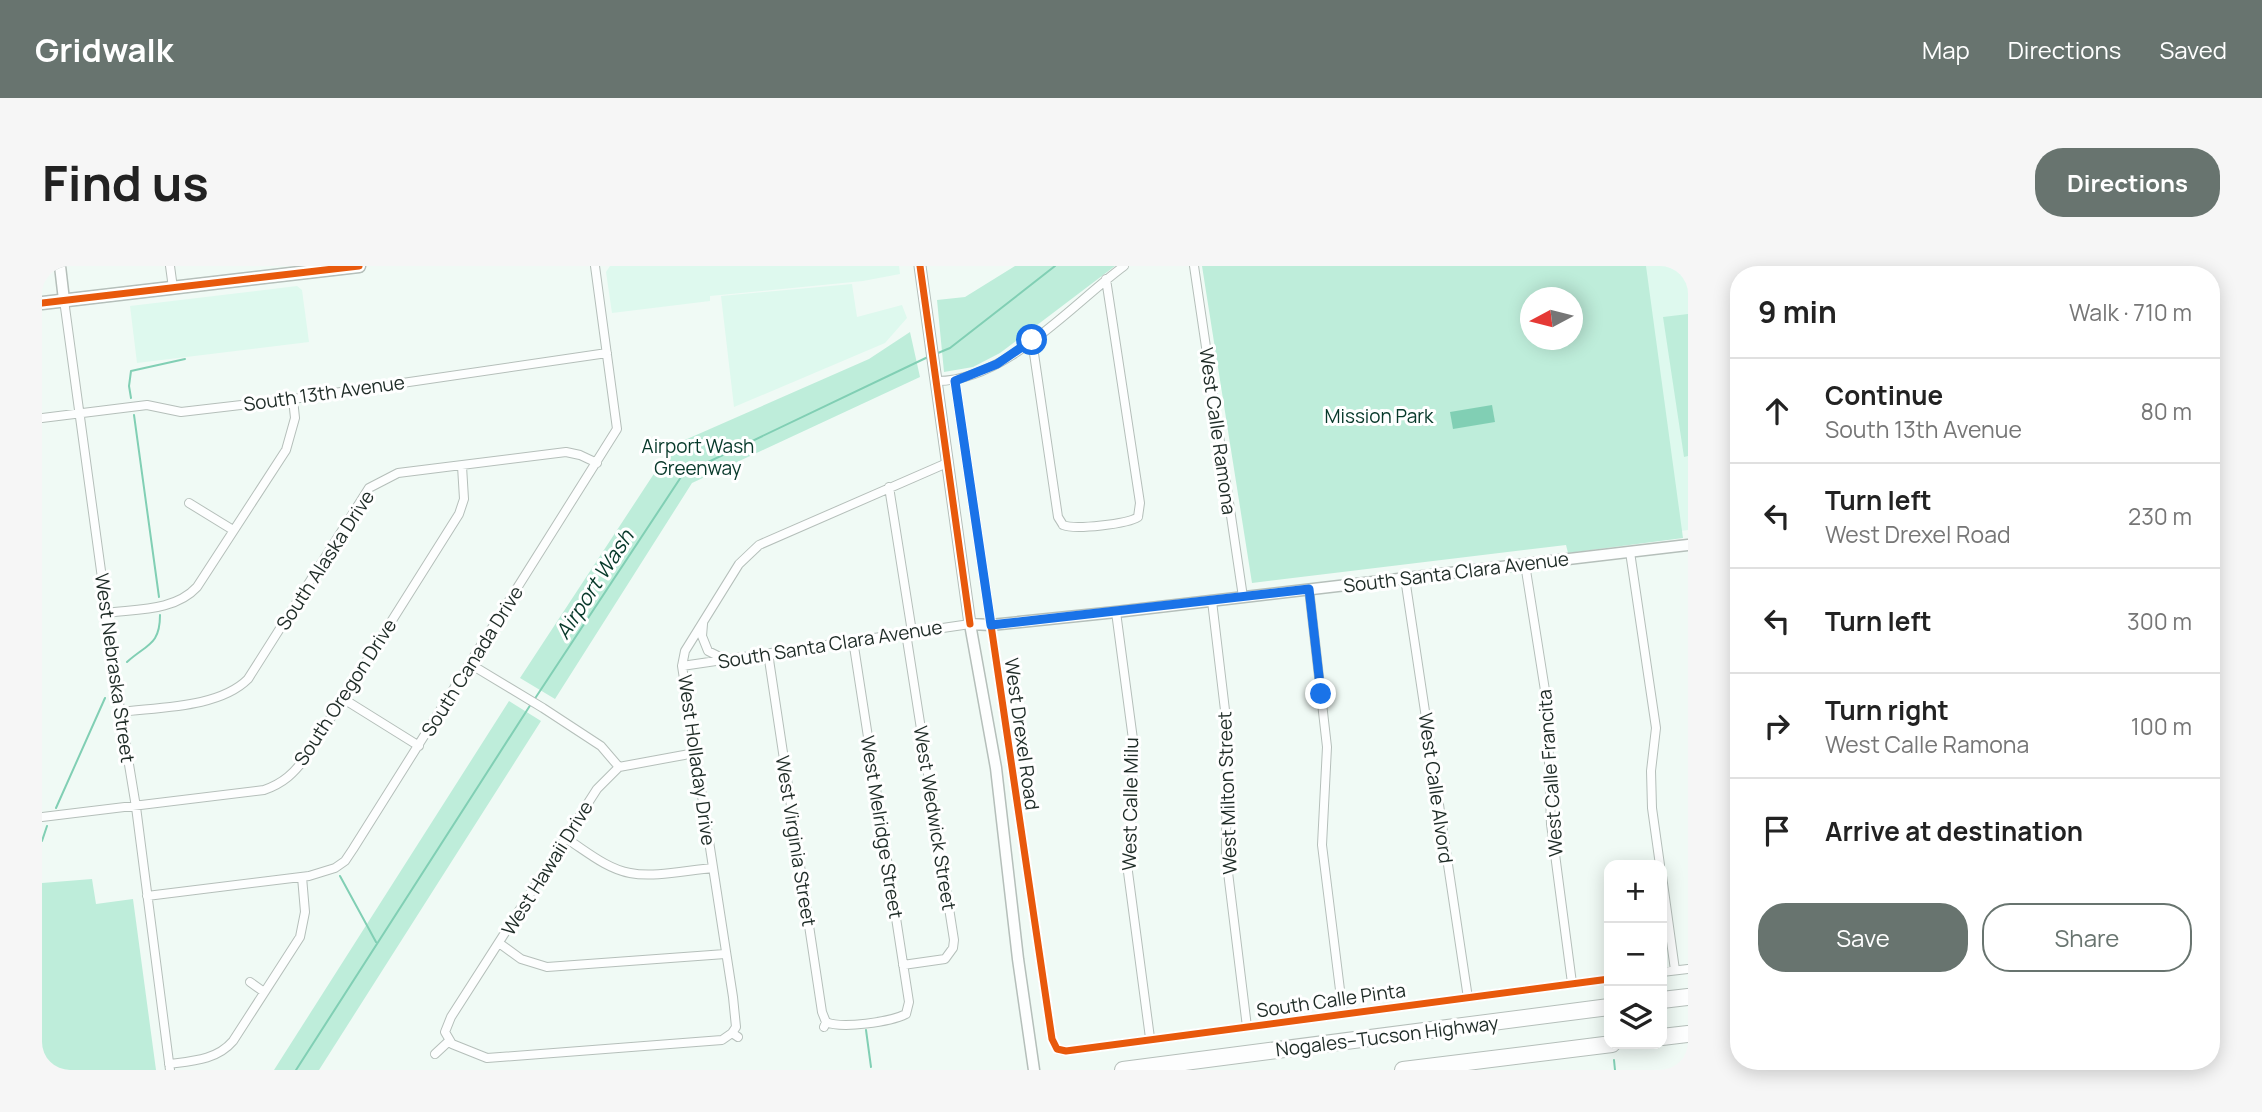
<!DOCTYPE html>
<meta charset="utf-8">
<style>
:root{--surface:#fff;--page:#f6f6f6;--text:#222;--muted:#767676;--line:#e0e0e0;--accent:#68746f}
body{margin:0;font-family:Manrope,sans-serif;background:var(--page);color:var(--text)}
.controls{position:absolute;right:21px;bottom:21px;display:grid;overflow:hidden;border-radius:14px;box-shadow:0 4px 18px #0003}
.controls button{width:63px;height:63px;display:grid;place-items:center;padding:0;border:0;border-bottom:2px solid var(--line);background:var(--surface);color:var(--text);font:35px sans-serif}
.compass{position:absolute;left:1478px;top:21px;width:63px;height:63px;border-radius:50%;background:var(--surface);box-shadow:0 4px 18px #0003;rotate:263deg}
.stop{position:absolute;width:21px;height:21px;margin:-16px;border:5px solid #1a73e8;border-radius:50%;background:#fff}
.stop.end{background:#1a73e8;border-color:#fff;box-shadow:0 2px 7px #0008}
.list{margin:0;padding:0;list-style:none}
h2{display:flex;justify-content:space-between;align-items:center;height:91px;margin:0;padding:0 28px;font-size:30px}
h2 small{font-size:23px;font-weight:400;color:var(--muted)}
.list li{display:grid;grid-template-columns:46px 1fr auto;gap:21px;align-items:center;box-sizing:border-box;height:105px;padding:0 28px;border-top:2px solid var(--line)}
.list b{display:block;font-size:26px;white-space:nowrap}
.list p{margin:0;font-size:23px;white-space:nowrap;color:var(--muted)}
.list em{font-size:23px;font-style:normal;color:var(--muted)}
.actions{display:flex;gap:14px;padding:21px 28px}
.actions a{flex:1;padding:16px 0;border:2px solid var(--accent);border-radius:28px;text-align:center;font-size:24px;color:var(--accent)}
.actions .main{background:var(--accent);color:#fff}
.icon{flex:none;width:38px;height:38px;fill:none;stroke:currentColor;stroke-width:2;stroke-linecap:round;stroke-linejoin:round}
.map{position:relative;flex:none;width:1646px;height:804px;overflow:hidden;border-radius:28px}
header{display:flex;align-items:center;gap:42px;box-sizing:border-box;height:98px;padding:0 35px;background:var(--accent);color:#fff}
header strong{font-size:33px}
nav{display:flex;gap:38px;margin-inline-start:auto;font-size:24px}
.intro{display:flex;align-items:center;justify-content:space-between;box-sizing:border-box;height:168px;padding:0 42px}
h1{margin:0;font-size:49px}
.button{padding:18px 32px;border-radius:28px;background:var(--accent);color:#fff;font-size:24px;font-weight:700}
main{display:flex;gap:42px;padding:0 42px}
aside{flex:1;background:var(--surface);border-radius:28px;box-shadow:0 4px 18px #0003}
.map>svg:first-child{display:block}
.built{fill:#def9ee}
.green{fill:#beedda;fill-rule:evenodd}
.water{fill:#81cfb4}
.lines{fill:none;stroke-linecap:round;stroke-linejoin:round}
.stream{stroke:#81cfb4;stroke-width:2}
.minor-casing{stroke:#b5bfba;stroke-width:10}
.tertiary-casing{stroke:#b5bfba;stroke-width:13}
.secondary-casing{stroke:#b5bfba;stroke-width:15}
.motorway-casing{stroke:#b5bfba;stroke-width:18}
.minor{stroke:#fdfefe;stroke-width:8}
.tertiary{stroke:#fdfefe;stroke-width:10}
.secondary{stroke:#fdfefe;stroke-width:12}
.motorway{stroke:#fdfefe;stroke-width:16}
.cycleway-casing{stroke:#fff;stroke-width:11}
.cycleway{stroke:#e8590c;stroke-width:7}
.route{stroke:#1a73e8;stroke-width:9}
.labels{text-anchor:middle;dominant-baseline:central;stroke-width:6;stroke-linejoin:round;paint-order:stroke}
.street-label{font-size:19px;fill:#1f2c27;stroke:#fff}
.park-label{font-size:19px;fill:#07392a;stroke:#fff}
.water-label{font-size:21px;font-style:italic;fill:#07392a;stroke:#fff}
</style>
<header>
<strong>Gridwalk</strong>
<nav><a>Map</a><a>Directions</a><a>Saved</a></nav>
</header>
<div class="intro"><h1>Find us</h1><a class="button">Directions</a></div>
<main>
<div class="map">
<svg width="1646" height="804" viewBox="0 0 1646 804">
<rect width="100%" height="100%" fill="#f0faf5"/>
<path class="built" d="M568,0h289l1,8 -37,7 -153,15v5l-98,12 -6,-41z
M1599,0h47v264l-7,1z
M810,18l5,33 45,-12 5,13 -22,25 -151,64 -13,-111z
M255,20l5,4 7,52 -172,21 -7,-57z"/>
<path class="green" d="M973,0h100l-115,87 -27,14 -29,5 -7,-72 28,-3z
M1160,0h444l37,272 -115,15 -2,-8 -314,38zM1489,32h42v42h-42z
M1646,48v142l-4,1 -21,-140z
M868,66l10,45 -228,106 -137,216 -35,-21 141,-215 17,-20 191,-84z
M467,435l32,20 -222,349h-45z
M50,613l4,25 37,-5 23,171h-114v-187z"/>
<path class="water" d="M1450,139l3,17 -42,7 -3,-17z"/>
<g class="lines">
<path class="stream" d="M896,87l12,-5 105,-82
M89,132l-2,-12 2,-15 54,-12
M92,149l25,182
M85,396c20,-18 33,-17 33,-47
M492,434l149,-226 247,-118
M14,542l49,-110
M0,575l5,-15
M298,610l36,66
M824,764l5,37
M1572,794l1,10
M254,804l235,-366"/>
<defs>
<path id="minor" d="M128,0l3,22
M1152,0l49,331
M1064,13l34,224 -2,14
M22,34l56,410 16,97 34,263
M990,74l26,177 5,8
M894,115c69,1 135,-76 188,-115
M913,115l97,658 5,10 9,2 543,-72
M0,152l105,-13 34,7 112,-13 314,-46
M847,221l23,145
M147,237l44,27
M1021,259c12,5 65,-1 75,-8
M1588,286l26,176 -5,43 1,37 8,57
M1483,298l22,139 4,121 21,159
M1363,312l63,420
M1267,323l18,158 -5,98 21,169
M1170,335l15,126 -1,129 21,171
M1074,346l18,135 -6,125 22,166
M65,347c30,-4 68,-2 90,-26l89,-137 9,-32 -2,-19
M661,358l-1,12 6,15 16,8
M811,374l56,362 -3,12
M726,387l54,359 4,10 -2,5
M428,398l73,44 58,38 18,21
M640,400l288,-42
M300,432l77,48
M78,446c39,-5 99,-4 128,-33l121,-191 29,-15 168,-21 14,3 17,8
M653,487l-76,14 -22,22 -146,228 -6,15 7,12 35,14 235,-18 10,-7 6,4
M0,551l222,-27c20,-7 30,-17 42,-33l153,-243 5,-15 -2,-33
M525,573c19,12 40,30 63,34 24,5 58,-3 83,-5
M1620,610l13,94
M105,630l162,-20 26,-8 10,-7 8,-12 264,-420 -22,-163
M457,677l22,16 26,8 178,-13
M861,699l42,-6 8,-11 1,-8 -48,-307
M1620,706l26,-3
M208,716l14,10
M784,756c16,7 64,0 80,-8
M690,767l4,-6 -3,-30 -51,-331 3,-15 54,-87 20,-19 188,-82
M393,788l14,-13
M127,798c23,-3 48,-4 64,-23l67,-104 5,-25 -3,-35"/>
<path id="tertiary" d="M18,0l4,34
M878,0l50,358 26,144 22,191 16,111
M928,358l21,1 125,-13 572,-67"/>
<path id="secondary" d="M0,37l317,-37"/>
<path id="motorway" d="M1620,734l26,-3
M1620,771l26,-3
M1081,804l486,-63
M1361,804l209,-26"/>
</defs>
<use href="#minor" class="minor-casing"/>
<use href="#tertiary" class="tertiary-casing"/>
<use href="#secondary" class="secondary-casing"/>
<use href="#motorway" class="motorway-casing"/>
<use href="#minor" class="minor"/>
<use href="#tertiary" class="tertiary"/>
<use href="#secondary" class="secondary"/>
<use href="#motorway" class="motorway"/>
<defs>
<path id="cycleway" d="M878,0l50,358
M0,37l317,-37
M913,115l97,658 5,10 9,2 543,-72"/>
</defs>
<use href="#cycleway" class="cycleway-casing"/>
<use href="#cycleway" class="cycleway"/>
</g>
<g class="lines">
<path class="route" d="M990,74l-35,24 -42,17 36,244 318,-36 12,105"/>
</g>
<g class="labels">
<g class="street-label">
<text transform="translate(282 127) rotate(-8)">South 13th Avenue</text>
<text transform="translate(1176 165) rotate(82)">West Calle Ramona</text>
<text transform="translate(283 294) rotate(-57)">South Alaska Drive</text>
<text transform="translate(1414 306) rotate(-7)">South Santa Clara Avenue</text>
<text transform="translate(788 378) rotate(-9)">South Santa Clara Avenue</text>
<text transform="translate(430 395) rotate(-58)">South Canada Drive</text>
<text transform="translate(73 402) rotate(82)">West Nebraska Street</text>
<text transform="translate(303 426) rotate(-57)">South Oregon Drive</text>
<text transform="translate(980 468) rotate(82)">West Drexel Road</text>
<text transform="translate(655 494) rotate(82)">West Holladay Drive</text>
<text transform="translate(1508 507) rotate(-94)">West Calle Francita</text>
<text transform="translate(1394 522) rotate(82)">West Calle Alvord</text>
<text transform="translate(1185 527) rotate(-92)">West Milton Street</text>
<text transform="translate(1088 538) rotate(-89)">West Calle Milu</text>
<text transform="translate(893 552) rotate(81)">West Wedwick Street</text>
<text transform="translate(840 561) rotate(81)">West Melridge Street</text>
<text transform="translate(754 575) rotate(81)">West Virginia Street</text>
<text transform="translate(505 602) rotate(-58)">West Hawaii Drive</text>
<text transform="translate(1289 734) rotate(-8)">South Calle Pinta</text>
<text transform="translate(1345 770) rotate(-7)">Nogales–Tucson Highway</text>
</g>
<g class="park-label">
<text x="1337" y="150">Mission Park</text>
<text x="656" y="180">Airport Wash<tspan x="656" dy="22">Greenway</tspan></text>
</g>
<g class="water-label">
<text transform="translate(552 318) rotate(-57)">Airport Wash</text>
</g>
</g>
</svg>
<div class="controls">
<button>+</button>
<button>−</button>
<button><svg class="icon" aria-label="layers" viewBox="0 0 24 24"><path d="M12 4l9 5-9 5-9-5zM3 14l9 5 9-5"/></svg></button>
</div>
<svg class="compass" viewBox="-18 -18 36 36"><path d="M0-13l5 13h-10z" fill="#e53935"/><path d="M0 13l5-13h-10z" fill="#767676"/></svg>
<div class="stop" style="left:990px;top:74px"></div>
<div class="stop end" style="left:1279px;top:428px"></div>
</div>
<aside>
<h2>9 min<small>Walk · 710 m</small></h2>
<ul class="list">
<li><svg class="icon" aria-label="ahead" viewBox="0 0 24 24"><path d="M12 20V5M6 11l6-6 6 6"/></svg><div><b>Continue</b><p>South 13th Avenue</p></div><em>80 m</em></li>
<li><svg class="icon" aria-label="left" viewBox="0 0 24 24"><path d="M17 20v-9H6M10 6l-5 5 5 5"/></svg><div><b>Turn left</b><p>West Drexel Road</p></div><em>230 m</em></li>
<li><svg class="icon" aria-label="left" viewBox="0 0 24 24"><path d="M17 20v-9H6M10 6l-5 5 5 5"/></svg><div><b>Turn left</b></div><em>300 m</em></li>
<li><svg class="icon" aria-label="right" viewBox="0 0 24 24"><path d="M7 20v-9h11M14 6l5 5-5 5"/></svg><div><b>Turn right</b><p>West Calle Ramona</p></div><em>100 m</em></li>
<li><svg class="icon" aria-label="arrive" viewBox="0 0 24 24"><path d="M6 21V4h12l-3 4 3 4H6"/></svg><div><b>Arrive at destination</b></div></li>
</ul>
<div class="actions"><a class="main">Save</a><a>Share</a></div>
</aside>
</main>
